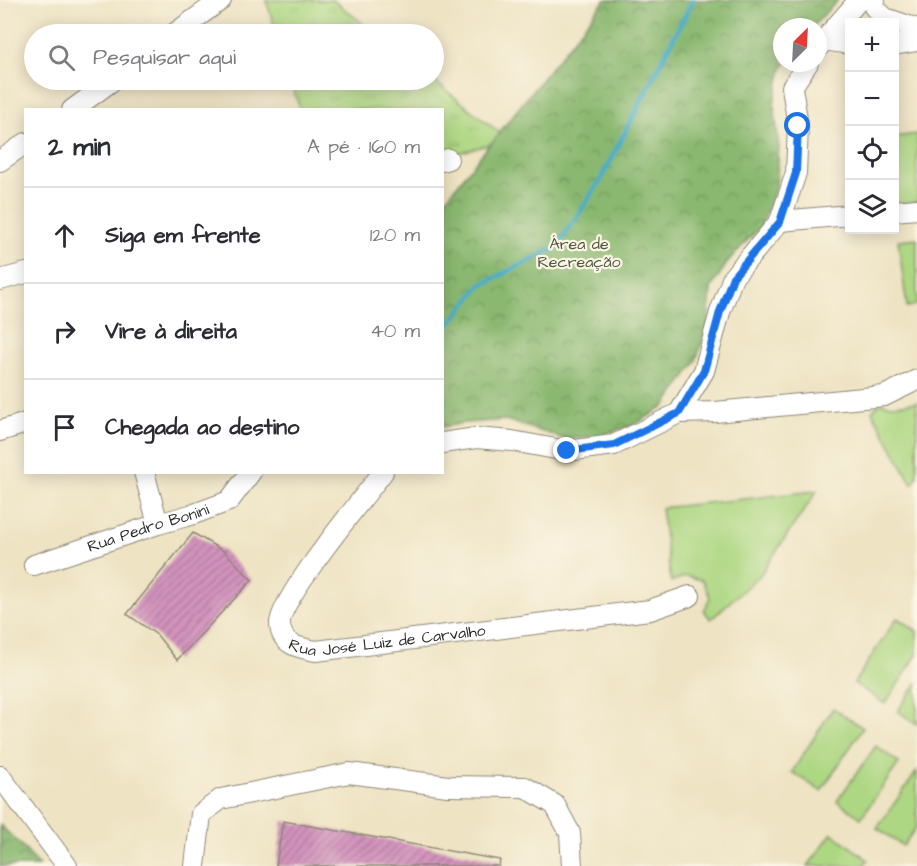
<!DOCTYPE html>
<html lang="pt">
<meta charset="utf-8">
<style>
:root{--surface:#fff;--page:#f2f2f3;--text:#2b2b33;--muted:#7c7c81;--line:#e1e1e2}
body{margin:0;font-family:"Architects Daughter",sans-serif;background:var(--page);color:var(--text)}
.controls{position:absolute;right:18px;top:18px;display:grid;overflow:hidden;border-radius:0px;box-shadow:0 3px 15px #0003}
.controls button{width:54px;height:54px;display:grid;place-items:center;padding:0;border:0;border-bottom:2px solid var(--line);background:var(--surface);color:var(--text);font:30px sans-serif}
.compass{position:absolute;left:773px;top:18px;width:54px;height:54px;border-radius:50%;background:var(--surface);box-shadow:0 3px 15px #0003;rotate:24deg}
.stop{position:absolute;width:18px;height:18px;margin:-14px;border:4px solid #1a73e8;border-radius:50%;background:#fff}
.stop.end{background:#1a73e8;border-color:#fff;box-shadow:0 2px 6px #0008}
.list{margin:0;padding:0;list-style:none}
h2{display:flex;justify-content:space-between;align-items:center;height:78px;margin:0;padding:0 24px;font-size:26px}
h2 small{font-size:20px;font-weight:400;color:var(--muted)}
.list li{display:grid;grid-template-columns:39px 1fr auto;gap:18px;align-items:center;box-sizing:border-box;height:96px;padding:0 24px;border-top:2px solid var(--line)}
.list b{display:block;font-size:22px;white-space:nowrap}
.list em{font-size:20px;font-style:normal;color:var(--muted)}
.icon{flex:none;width:33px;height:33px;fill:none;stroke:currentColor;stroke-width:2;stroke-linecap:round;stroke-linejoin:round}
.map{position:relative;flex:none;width:917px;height:866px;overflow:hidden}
.search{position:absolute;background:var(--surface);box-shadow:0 3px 15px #0003;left:24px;top:24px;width:420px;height:66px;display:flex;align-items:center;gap:15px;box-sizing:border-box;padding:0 21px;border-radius:33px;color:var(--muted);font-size:22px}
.panel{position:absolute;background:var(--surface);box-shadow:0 3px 15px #0003;left:24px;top:108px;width:420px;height:366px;border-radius:0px}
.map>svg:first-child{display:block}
.grass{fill:#add782;stroke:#6c8156;stroke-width:1.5}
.forest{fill:url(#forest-crowns);stroke:#5a724e;stroke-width:1.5}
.park{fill:url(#park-tufts);stroke:#6c8156;stroke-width:1.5}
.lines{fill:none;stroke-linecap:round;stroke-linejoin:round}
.stream{stroke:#48adc7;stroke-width:5}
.building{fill:url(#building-hatch)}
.minor-casing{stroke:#8c8777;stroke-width:22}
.minor{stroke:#fff;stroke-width:20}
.route{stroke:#1a73e8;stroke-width:8}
.labels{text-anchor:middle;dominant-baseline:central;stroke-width:4.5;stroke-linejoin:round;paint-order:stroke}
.park-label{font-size:16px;fill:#4c5641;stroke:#fcf5e5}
.street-label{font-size:16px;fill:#2b2b2b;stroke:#fcf5e5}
</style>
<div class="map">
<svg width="917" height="866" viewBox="0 0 917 866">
<defs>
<pattern id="forest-crowns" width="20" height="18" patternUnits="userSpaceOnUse" patternTransform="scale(1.5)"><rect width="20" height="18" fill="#8ab870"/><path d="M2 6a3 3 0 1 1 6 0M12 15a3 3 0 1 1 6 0" fill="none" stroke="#71965c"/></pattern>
<pattern id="park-tufts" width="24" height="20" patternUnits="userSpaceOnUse" patternTransform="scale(1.5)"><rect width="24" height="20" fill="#add782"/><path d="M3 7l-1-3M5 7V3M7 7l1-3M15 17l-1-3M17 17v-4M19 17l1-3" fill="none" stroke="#95b970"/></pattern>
<pattern id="building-hatch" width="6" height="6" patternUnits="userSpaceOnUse" patternTransform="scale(1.5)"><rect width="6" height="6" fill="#d393bd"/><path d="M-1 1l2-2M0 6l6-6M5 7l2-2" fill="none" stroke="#ab789a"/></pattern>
</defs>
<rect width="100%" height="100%" fill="#fcf5e5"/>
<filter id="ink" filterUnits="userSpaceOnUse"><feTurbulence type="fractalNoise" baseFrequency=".0167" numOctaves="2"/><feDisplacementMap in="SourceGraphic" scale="12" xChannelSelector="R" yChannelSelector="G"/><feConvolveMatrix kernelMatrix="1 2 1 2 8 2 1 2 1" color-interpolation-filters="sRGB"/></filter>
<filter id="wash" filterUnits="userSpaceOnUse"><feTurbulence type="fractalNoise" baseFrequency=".008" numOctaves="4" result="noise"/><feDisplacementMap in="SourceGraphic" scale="24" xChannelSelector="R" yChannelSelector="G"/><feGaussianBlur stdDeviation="1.35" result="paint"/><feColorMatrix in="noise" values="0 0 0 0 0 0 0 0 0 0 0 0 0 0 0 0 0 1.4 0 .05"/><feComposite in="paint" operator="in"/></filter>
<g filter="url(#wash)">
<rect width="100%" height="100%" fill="#eee3c3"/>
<path class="grass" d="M917,134v68l-22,2 -1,-67z
M917,238v67l-10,2 -9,-67z
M917,402v76l-5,6 -40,-73 8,-8 14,2z
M817,491l-57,84 -49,44 -7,-8 6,-14 -8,-17 -16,-4 -15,6 -10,-74z
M897,618l20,13v24l-32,49 -31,-21z
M917,683v41l-19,-13z
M833,708l30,20 -42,63 -29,-19z
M876,746l23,17 -38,55 -24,-17z
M917,771v55l-14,20 -26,-18z
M832,833l36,27 -5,6h-55z"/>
<path class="forest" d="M605,0h233l-26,27h-30v36h4l-4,6 -8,34 5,44 -3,40 -15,39 -32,34 -18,28 -3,38 -13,37 -30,43 -31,19 -35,11 -34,3 -59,-19 -43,3 -20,4 -1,-223z
M0,825l22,21 17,20h-39z"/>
<path class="park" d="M266,0h67l43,34h-99z
M290,80h143l67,53 -9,11 -48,13 -1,-47 -142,-1z"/>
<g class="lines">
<path class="stream" d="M442,333l39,-48 76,-38 43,-66 93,-181"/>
</g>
<g id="blocks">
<path class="building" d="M193,533l32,19 27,28 -75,80 -20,-25 -30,-21z
M283,821l217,39 -1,6h-223z"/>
</g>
</g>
<g filter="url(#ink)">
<use href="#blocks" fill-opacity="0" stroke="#8c8777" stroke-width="1.5"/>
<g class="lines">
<defs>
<g id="minor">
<path d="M875,0l-1,7 11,11 32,11"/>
<path d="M174,34l47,-34"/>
<path d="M824,40l26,4"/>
<path d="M894,45l23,-4"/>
<path d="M818,48l6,-8 35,-40"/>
<path d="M72,110l41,-30"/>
<path d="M0,161l26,-18"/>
<path d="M442,161l6,-2"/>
<path d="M894,211l23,-2"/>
<path d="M780,221l70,-6"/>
<path d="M0,280l26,-7"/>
<path d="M679,413l36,-1 169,-16 33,-16"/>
<path d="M0,431l26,-8"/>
<path d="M442,443l34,-5 36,3 55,10 47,-6 65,-32 25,-42 16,-59 13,-35 47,-56 16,-48 2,-47 -6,-39 16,-24"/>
<path d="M144,472l14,52"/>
<path id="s1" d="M383,472c-18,24 -105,129 -103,152 1,21 19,24 36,27l334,-41 40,-14"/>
<path id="s2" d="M34,565l124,-41 36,-10 35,-13 22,-29"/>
<path d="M0,776l67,90"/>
<path d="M195,866l6,-52 20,-15 128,-26 99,13 77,1 30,18 15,28 2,33"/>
</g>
</defs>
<use href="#minor" class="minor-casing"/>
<use href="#minor" class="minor"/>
</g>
</g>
<g class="lines" filter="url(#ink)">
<path class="route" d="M567,451l47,-6 65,-32 25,-42 16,-59 13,-35 47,-55 16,-49 2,-47"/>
</g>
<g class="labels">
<g class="park-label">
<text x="579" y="244">Área de<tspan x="579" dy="18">Recreação</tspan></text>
</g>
<g class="street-label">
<text stroke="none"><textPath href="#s2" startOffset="120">Rua Pedro Bonini</textPath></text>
<text stroke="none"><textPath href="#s1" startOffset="306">Rua José Luiz de Carvalho</textPath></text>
</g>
</g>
</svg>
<div class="controls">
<button>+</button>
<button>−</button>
<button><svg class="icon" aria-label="locate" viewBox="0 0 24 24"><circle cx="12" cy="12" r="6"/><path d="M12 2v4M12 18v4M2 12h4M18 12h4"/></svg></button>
<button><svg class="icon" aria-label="layers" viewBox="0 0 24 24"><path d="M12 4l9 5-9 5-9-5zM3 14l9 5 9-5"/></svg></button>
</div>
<svg class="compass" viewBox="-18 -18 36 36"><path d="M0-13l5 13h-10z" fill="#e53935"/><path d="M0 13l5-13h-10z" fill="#7c7c81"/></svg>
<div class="stop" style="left:798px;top:126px"></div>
<div class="stop end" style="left:567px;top:451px"></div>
<div class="search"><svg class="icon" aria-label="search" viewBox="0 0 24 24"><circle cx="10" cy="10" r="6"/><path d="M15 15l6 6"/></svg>Pesquisar aqui</div>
<section class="panel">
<h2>2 min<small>A pé · 160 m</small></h2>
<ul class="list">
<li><svg class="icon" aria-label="ahead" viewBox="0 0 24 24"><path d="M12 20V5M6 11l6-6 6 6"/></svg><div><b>Siga em frente</b></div><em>120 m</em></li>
<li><svg class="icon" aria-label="right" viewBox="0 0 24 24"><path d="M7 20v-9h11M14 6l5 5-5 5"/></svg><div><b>Vire à direita</b></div><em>40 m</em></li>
<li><svg class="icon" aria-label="arrive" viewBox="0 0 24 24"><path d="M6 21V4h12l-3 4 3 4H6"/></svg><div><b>Chegada ao destino</b></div></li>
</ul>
</section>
</div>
